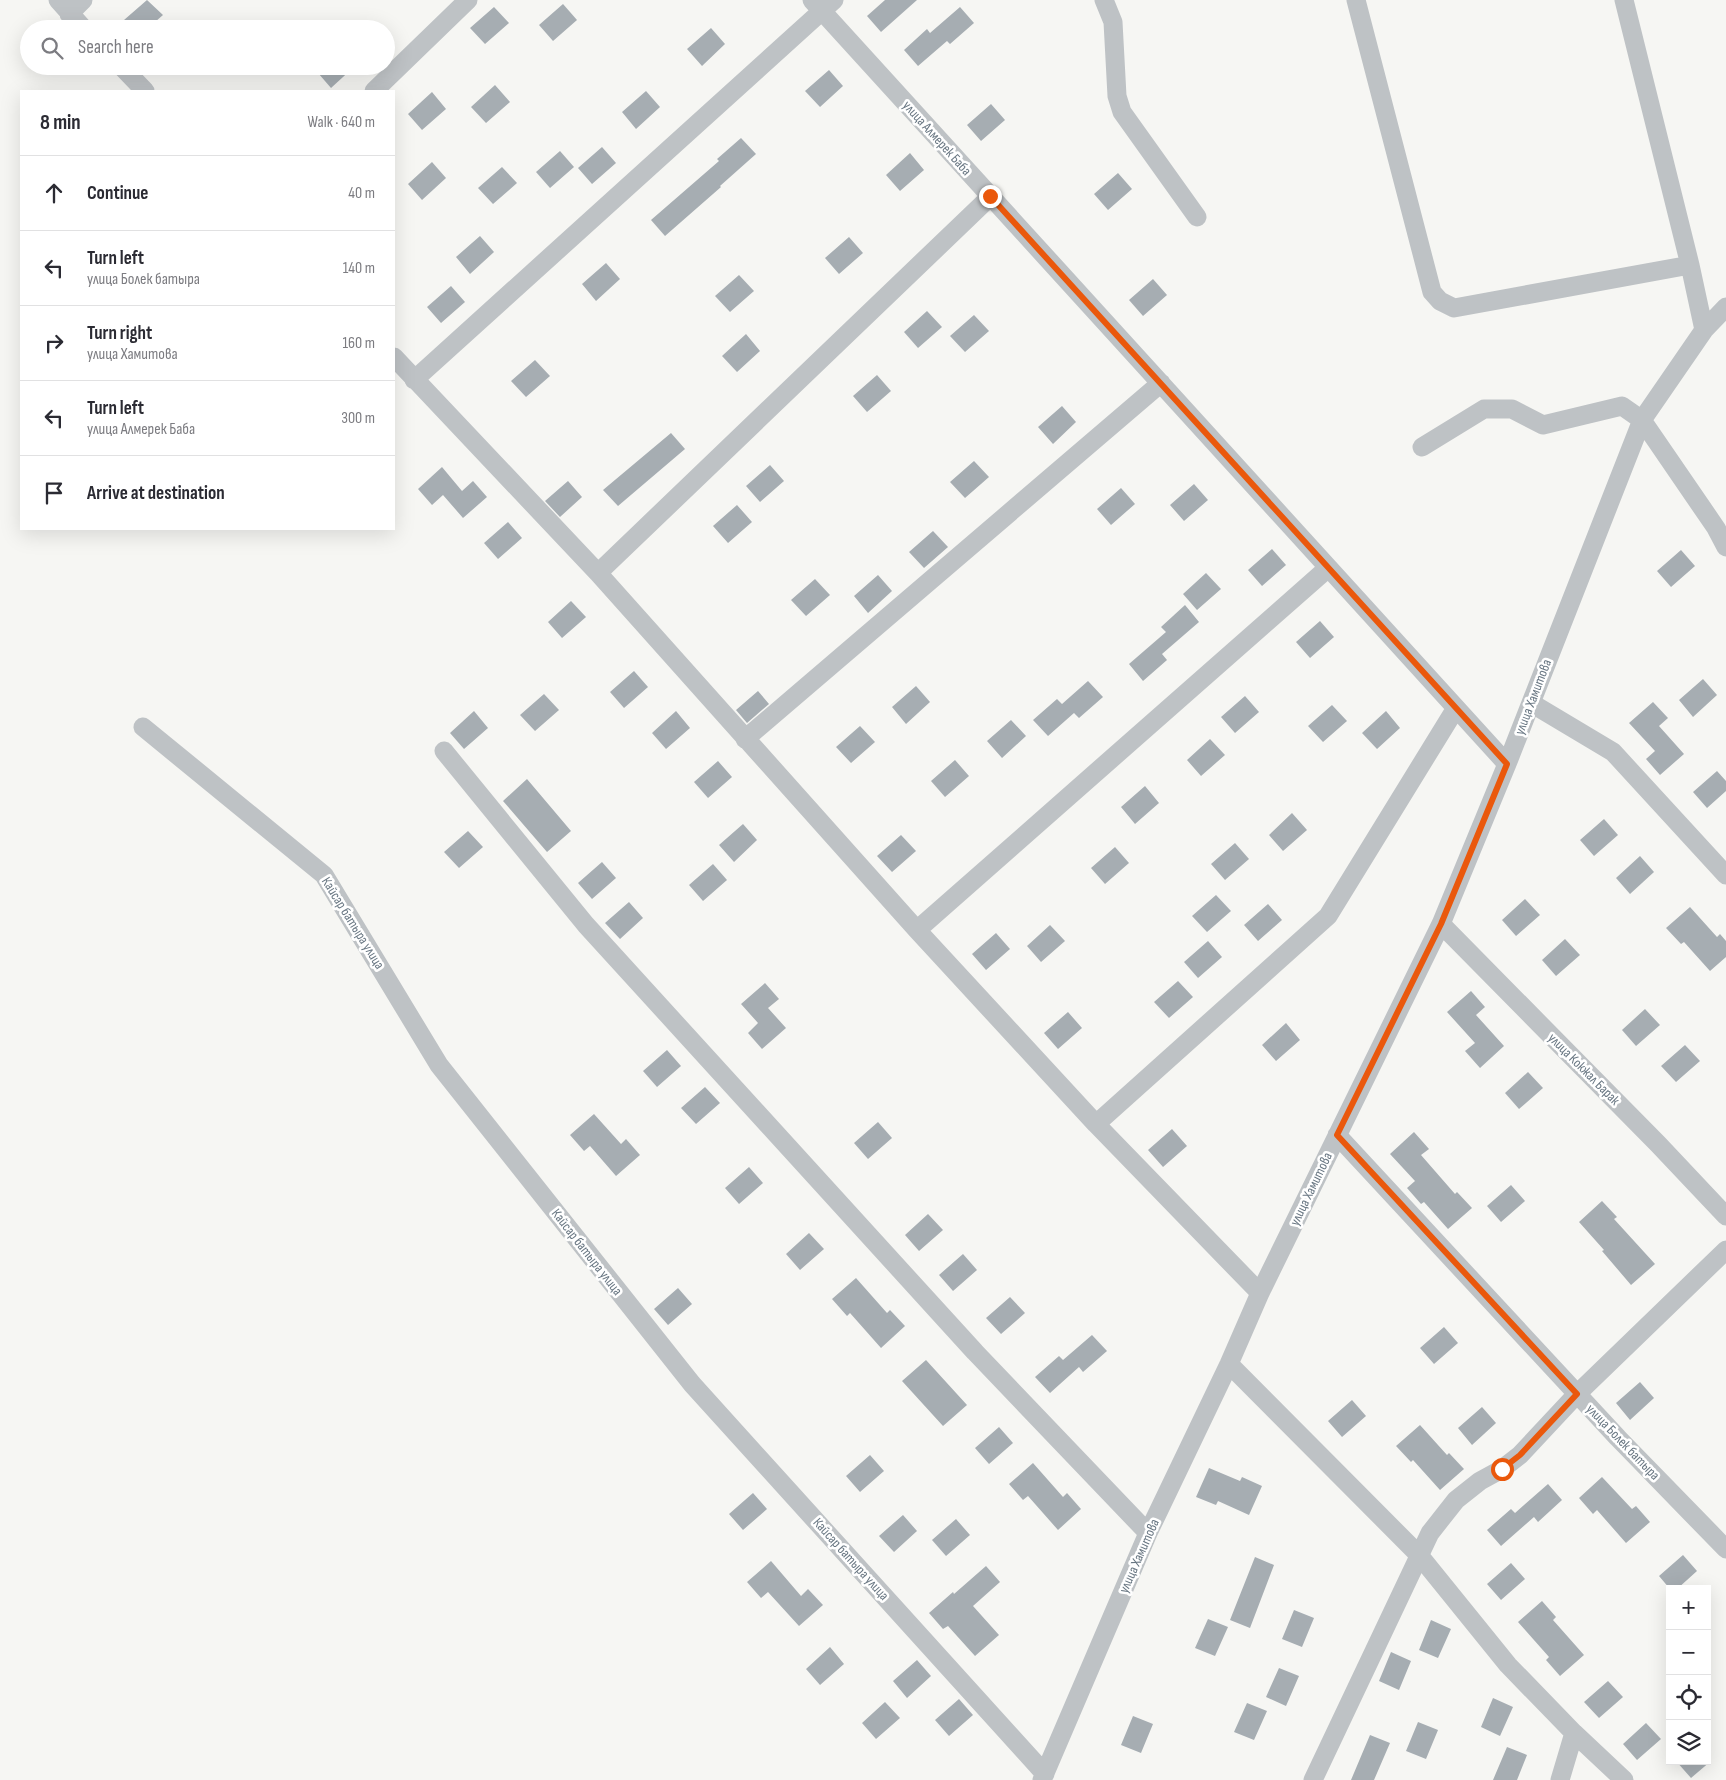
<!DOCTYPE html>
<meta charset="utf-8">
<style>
:root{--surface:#fff;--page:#f7f7f7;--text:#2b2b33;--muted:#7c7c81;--line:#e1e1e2}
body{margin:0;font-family:"Sofia Sans Condensed",sans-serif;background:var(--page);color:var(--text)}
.controls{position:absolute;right:15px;bottom:15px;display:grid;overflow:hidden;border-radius:0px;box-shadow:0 5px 20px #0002}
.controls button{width:45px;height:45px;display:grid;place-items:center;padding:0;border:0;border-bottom:1px solid var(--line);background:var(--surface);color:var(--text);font:25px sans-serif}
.stop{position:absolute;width:15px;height:15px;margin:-11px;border:4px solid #ea580c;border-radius:50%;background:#fff}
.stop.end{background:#ea580c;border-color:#fff;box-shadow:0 1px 5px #0008}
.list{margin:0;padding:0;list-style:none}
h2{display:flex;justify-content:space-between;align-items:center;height:65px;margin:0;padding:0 20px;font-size:21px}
h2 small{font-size:16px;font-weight:400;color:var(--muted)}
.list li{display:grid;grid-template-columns:32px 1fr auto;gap:15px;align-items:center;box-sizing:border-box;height:75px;padding:0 20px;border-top:1px solid var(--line)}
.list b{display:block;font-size:19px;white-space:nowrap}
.list p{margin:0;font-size:16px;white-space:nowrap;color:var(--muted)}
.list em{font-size:16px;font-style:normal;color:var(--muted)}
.icon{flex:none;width:28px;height:28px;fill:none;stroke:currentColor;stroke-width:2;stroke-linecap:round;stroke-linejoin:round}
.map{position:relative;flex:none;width:1726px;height:1780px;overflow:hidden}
.search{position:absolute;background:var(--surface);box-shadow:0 5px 20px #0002;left:20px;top:20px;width:375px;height:55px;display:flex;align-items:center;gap:12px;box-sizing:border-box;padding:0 18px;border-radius:28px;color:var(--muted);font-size:19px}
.panel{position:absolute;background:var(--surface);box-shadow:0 5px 20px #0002;left:20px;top:90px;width:375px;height:440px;border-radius:0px}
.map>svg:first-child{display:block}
.building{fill:#a6adb2}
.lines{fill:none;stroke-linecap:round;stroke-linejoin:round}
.minor{stroke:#bec2c5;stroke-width:19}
.route{stroke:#ea580c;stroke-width:6}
.labels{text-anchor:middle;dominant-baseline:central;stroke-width:5;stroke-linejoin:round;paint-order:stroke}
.street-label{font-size:14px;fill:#687682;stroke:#fff}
</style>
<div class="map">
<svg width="1726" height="1780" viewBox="0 0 1726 1780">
<rect width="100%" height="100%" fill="#f6f6f3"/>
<path class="building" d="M147,0l16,15 -16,14h-15l-8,-9z
M885,0h32l-36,32 -14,-16z
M563,4l14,16 -24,21 -14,-16z
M494,7l15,16 -24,21 -15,-16z
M960,7l14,16 -24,21 -3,-3 -29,25 -14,-16 23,-21 3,4z
M711,28l14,16 -23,22 -15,-17z
M312,66h43l-24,22z
M829,70l14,16 -23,21 -15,-16z
M495,85l15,17 -24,21 -15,-16z
M646,91l14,16 -24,22 -14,-17z
M432,92l14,17 -24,21 -14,-16z
M991,104l14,16 -24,21 -14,-16z
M741,138l15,16 -36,32 1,1 -56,49 -14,-16 68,-59 -2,-2z
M602,147l14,16 -24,21 -14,-16z
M560,151l14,16 -24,21 -14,-16z
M910,153l14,17 -24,21 -14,-16z
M432,162l14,16 -24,22 -14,-16z
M502,167l15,16 -24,21 -15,-16z
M1118,173l14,16 -24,21 -14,-16z
M480,236l14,16 -24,22 -14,-17z
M849,237l14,16 -24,21 -14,-16z
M606,263l14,16 -24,22 -14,-17z
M739,275l15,16 -24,21 -15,-16z
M1153,279l14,16 -24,21 -14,-16z
M451,286l14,16 -24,21 -14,-16z
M927,311l15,16 -24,21 -14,-16z
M974,315l15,16 -24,21 -15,-16z
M746,334l14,17 -23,21 -15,-16z
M535,360l15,16 -24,21 -15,-16z
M877,375l14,16 -24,21 -14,-16z
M1062,406l14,16 -23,22 -15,-17z
M671,433l14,16 -67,57 -15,-16z
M974,461l15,16 -24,21 -15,-16z
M770,465l14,16 -24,21 -14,-16z
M442,467l20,24 11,-10 14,16 -24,21 -20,-23 -11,10 -14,-16z
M568,481l14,16 -22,20 -15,-16z
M1194,484l14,16 -24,21 -14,-16z
M1121,488l14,16 -24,21 -14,-16z
M737,505l15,17 -24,21 -15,-17z
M508,522l14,16 -24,21 -14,-16z
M933,531l15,16 -24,21 -15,-16z
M1272,549l14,16 -24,21 -14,-16z
M1681,550l14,16 -24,21 -14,-16z
M1206,573l15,16 -24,21 -14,-16z
M878,575l14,16 -24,22 -14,-17z
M815,579l15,16 -24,21 -15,-16z
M571,601l15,16 -24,21 -14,-16z
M1185,605l14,17 -37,32 5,6 -24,21 -14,-17 37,-32 -5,-5z
M1320,621l14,16 -24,21 -14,-16z
M634,671l14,16 -24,21 -14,-16z
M1703,679l14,16 -24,22 -14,-17z
M1088,681l15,16 -24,21 -5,-5 -26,23 -15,-16 24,-21 5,5z
M916,686l14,16 -24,22 -14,-17z
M758,691l11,13 -22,19 -11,-13z
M544,694l15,16 -24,21 -15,-16z
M1245,696l14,16 -24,21 -14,-16z
M1653,702l15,16 -9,8 25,28 -24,21 -14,-16 9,-8 -26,-28z
M1332,705l15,16 -24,21 -15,-16z
M474,711l14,17 -24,21 -14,-16z
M676,711l14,17 -24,21 -14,-16z
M1386,711l14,17 -23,21 -15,-16z
M1011,720l15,16 -24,22 -15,-17z
M860,726l15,16 -24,21 -15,-16z
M1210,739l15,16 -24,21 -14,-16z
M955,760l14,16 -24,21 -14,-16z
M718,761l14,16 -24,21 -14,-16z
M1717,771l9,10v10l-19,17 -14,-16z
M527,779l44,52 -24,21 -44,-51z
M1145,786l14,17 -24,21 -14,-17z
M1292,813l15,17 -24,21 -14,-16z
M1604,819l14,16 -24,21 -14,-16z
M743,824l14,16 -23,22 -15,-17z
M468,831l15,16 -24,21 -15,-16z
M901,835l15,16 -24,21 -15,-16z
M1235,843l14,16 -24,21 -14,-16z
M1115,847l14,16 -24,21 -14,-16z
M1640,856l14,16 -24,22 -14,-16z
M602,862l14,16 -24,21 -14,-16z
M713,864l14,16 -24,21 -14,-16z
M1216,895l15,16 -24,21 -15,-16z
M1525,899l15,16 -24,21 -14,-16z
M629,902l14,16 -23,21 -15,-16z
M1268,904l14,16 -24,21 -14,-16z
M1690,907l27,30 3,-3 6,7v16l-16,14 -26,-29 -3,2 -15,-16z
M1050,925l15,16 -24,21 -14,-16z
M996,933l14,16 -24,21 -14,-16z
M1565,939l15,16 -24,21 -14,-16z
M1208,941l14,16 -24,21 -14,-16z
M1178,981l15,16 -24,21 -15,-16z
M765,983l14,16 -11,9 18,20 -24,21 -14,-16 10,-10 -17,-19z
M1471,991l14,16 -9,8 28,31 -24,22 -15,-17 10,-8 -28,-31z
M1645,1009l15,16 -24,21 -14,-16z
M1068,1012l14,16 -24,21 -14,-16z
M1286,1023l14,17 -24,21 -14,-16z
M1685,1045l15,16 -24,21 -15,-16z
M667,1050l14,16 -24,21 -14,-16z
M1528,1072l15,16 -24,21 -14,-16z
M705,1087l15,16 -24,21 -15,-16z
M594,1114l27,30 5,-5 14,16 -24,21 -26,-30 -6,5 -14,-16z
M878,1122l14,16 -24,21 -14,-16z
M1172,1129l15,17 -24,21 -15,-17z
M1414,1132l15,17 -8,6 34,39 2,-2 15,16 -24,21 -24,-27 -3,2 -14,-16 8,-7 -25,-27z
M749,1167l14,16 -24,21 -14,-16z
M1511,1185l14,16 -24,21 -14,-16z
M1602,1201l15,16 -3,2 41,45 -24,21 -29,-34 2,-1 -25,-28z
M928,1214l15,16 -24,21 -14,-16z
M809,1233l15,16 -24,21 -14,-16z
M963,1254l14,16 -24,21 -14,-16z
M856,1278l31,35 3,-3 15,16 -24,22 -31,-35 -3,3 -15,-17z
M678,1288l14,16 -24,21 -14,-16z
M1010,1297l15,16 -24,21 -15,-16z
M1444,1327l14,16 -24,21 -14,-16z
M1092,1335l15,16 -24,21 -4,-5 -29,26 -15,-16 24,-21 4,4z
M926,1360l41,45 -24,21 -41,-45z
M1640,1382l14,16 -24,22 -14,-17z
M1352,1400l14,16 -24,21 -14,-16z
M1482,1407l14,16 -24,22 -14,-17z
M1420,1425l27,30 2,-2 15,16 -24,21 -27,-30 -2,2 -15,-16z
M999,1427l14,16 -24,21 -14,-16z
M870,1455l14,16 -24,21 -14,-16z
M1033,1463l30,34 4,-4 14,16 -23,21 -30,-34 -5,4 -14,-16z
M1209,1468l31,13 2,-4 20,9 -13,29 -31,-14 -2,4 -20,-8z
M1602,1477l30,32 4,-3 14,16 -24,21 -29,-33 -4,4 -14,-16z
M1548,1484l14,16 -24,22 -4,-5 -33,29 -14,-16 24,-21 4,4z
M753,1493l14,16 -24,21 -14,-16z
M903,1515l14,16 -23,21 -15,-16z
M956,1519l14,16 -24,21 -14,-16z
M1683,1555l14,16 -20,18h-7l-11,-13z
M1255,1557l19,8 -24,63 -20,-8z
M771,1561l30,35 7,-7 15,16 -24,21 -31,-34 -7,6 -14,-16z
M1511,1563l14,16 -24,21 -14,-16z
M986,1566l14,16 -27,24 26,29 -24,21 -27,-30 -5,3 -14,-16 24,-21 1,2z
M1542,1601l14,16 -3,3 31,35 -24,21 -14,-16 3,-3 -31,-35z
M1294,1610l20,8 -12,29 -20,-8z
M1208,1619l20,8 -13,29 -20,-8z
M1431,1620l20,9 -13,29 -19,-8z
M830,1647l14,17 -24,21 -14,-16z
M1391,1652l20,9 -12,29 -20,-9z
M917,1660l14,16 -24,22 -14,-17z
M1279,1668l20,8 -13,30 -20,-9z
M1608,1681l15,16 -24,21 -15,-16z
M1493,1698l20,9 -13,29 -19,-9z
M959,1699l14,16 -24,21 -14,-16z
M885,1702l15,16 -24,21 -14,-16z
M1247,1703l20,8 -13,29 -20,-8z
M1133,1716l20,8 -12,29 -20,-8z
M1418,1722l20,8 -12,29 -20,-8z
M1646,1723l15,16 -24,21 -14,-16z
M1370,1735l20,8 -16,37h-23z
M1507,1747l20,8 -10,25h-24z
M1676,1761h35l-20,17z"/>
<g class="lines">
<path class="minor" d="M58,0l26,29
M812,0l695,764
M1104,0l9,22 4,74 5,16 75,105
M1356,0l76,292 8,9 14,7 236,-43
M1624,0l66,265 14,65
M69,14l14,-14
M121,66l24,25
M374,91l94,-91
M394,357l204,216 319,357 179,194 164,169
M414,380l420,-380
M1422,447l62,-38h28l31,16 79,-19 20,14 74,108 10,19
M598,573l393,-377
M1531,703l82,49 113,123
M143,727l181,148 115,190 253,319 353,390
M745,739l416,-356
M444,751l142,174 389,427 173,181
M1441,924l217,220 68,72
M917,930l411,-362
M1096,1124l232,-208 128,-208
M1337,1135l281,303 108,111
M1229,1364l190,191 89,110 66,68 50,47
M1042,1780l106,-247 81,-169 31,-71 181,-369 66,-160 135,-344 62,-90 22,-23
M1313,1780l117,-247 26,-33 24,-19 22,-12 18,-14 57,-61 149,-144
M1560,1780l14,-47"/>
</g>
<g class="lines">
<path class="route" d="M990,196l517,568 -66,160 -104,211 240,259 -57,61 -18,14"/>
</g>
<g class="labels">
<g class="street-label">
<text transform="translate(937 138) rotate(48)">улица Алмерек Баба</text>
<text transform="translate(1533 697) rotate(-69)">улица Хамитова</text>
<text transform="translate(353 923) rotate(58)">Кайсар батыра улица</text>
<text transform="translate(1584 1069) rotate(45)">улица Кокжал Барак</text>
<text transform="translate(1311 1189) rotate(-64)">улица Хамитова</text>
<text transform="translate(587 1252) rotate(52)">Кайсар батыра улица</text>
<text transform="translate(1623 1442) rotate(46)">улица Болек батыра</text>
<text transform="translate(1139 1556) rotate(-66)">улица Хамитова</text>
<text transform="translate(851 1559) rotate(48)">Кайсар батыра улица</text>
</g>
</g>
</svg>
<div class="controls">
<button>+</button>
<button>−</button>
<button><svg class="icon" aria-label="locate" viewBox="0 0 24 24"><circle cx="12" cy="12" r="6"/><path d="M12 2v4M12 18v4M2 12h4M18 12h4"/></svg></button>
<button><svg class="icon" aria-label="layers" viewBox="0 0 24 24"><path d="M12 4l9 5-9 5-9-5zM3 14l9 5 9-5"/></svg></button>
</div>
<div class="stop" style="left:1502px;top:1469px"></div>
<div class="stop end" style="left:990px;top:196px"></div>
<div class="search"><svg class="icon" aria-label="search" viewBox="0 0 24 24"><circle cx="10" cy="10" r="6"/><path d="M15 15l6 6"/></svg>Search here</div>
<section class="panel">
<h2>8 min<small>Walk · 640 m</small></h2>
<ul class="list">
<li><svg class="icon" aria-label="ahead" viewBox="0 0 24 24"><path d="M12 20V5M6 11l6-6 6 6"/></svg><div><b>Continue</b></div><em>40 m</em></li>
<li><svg class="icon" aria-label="left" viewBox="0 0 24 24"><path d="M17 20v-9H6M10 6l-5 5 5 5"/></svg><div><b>Turn left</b><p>улица Болек батыра</p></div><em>140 m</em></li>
<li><svg class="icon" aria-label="right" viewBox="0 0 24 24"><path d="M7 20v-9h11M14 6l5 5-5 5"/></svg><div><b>Turn right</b><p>улица Хамитова</p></div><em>160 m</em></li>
<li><svg class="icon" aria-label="left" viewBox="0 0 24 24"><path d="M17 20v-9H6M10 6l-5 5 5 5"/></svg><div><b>Turn left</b><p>улица Алмерек Баба</p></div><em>300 m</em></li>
<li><svg class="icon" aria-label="arrive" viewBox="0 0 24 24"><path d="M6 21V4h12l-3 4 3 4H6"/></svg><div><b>Arrive at destination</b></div></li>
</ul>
</section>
</div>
